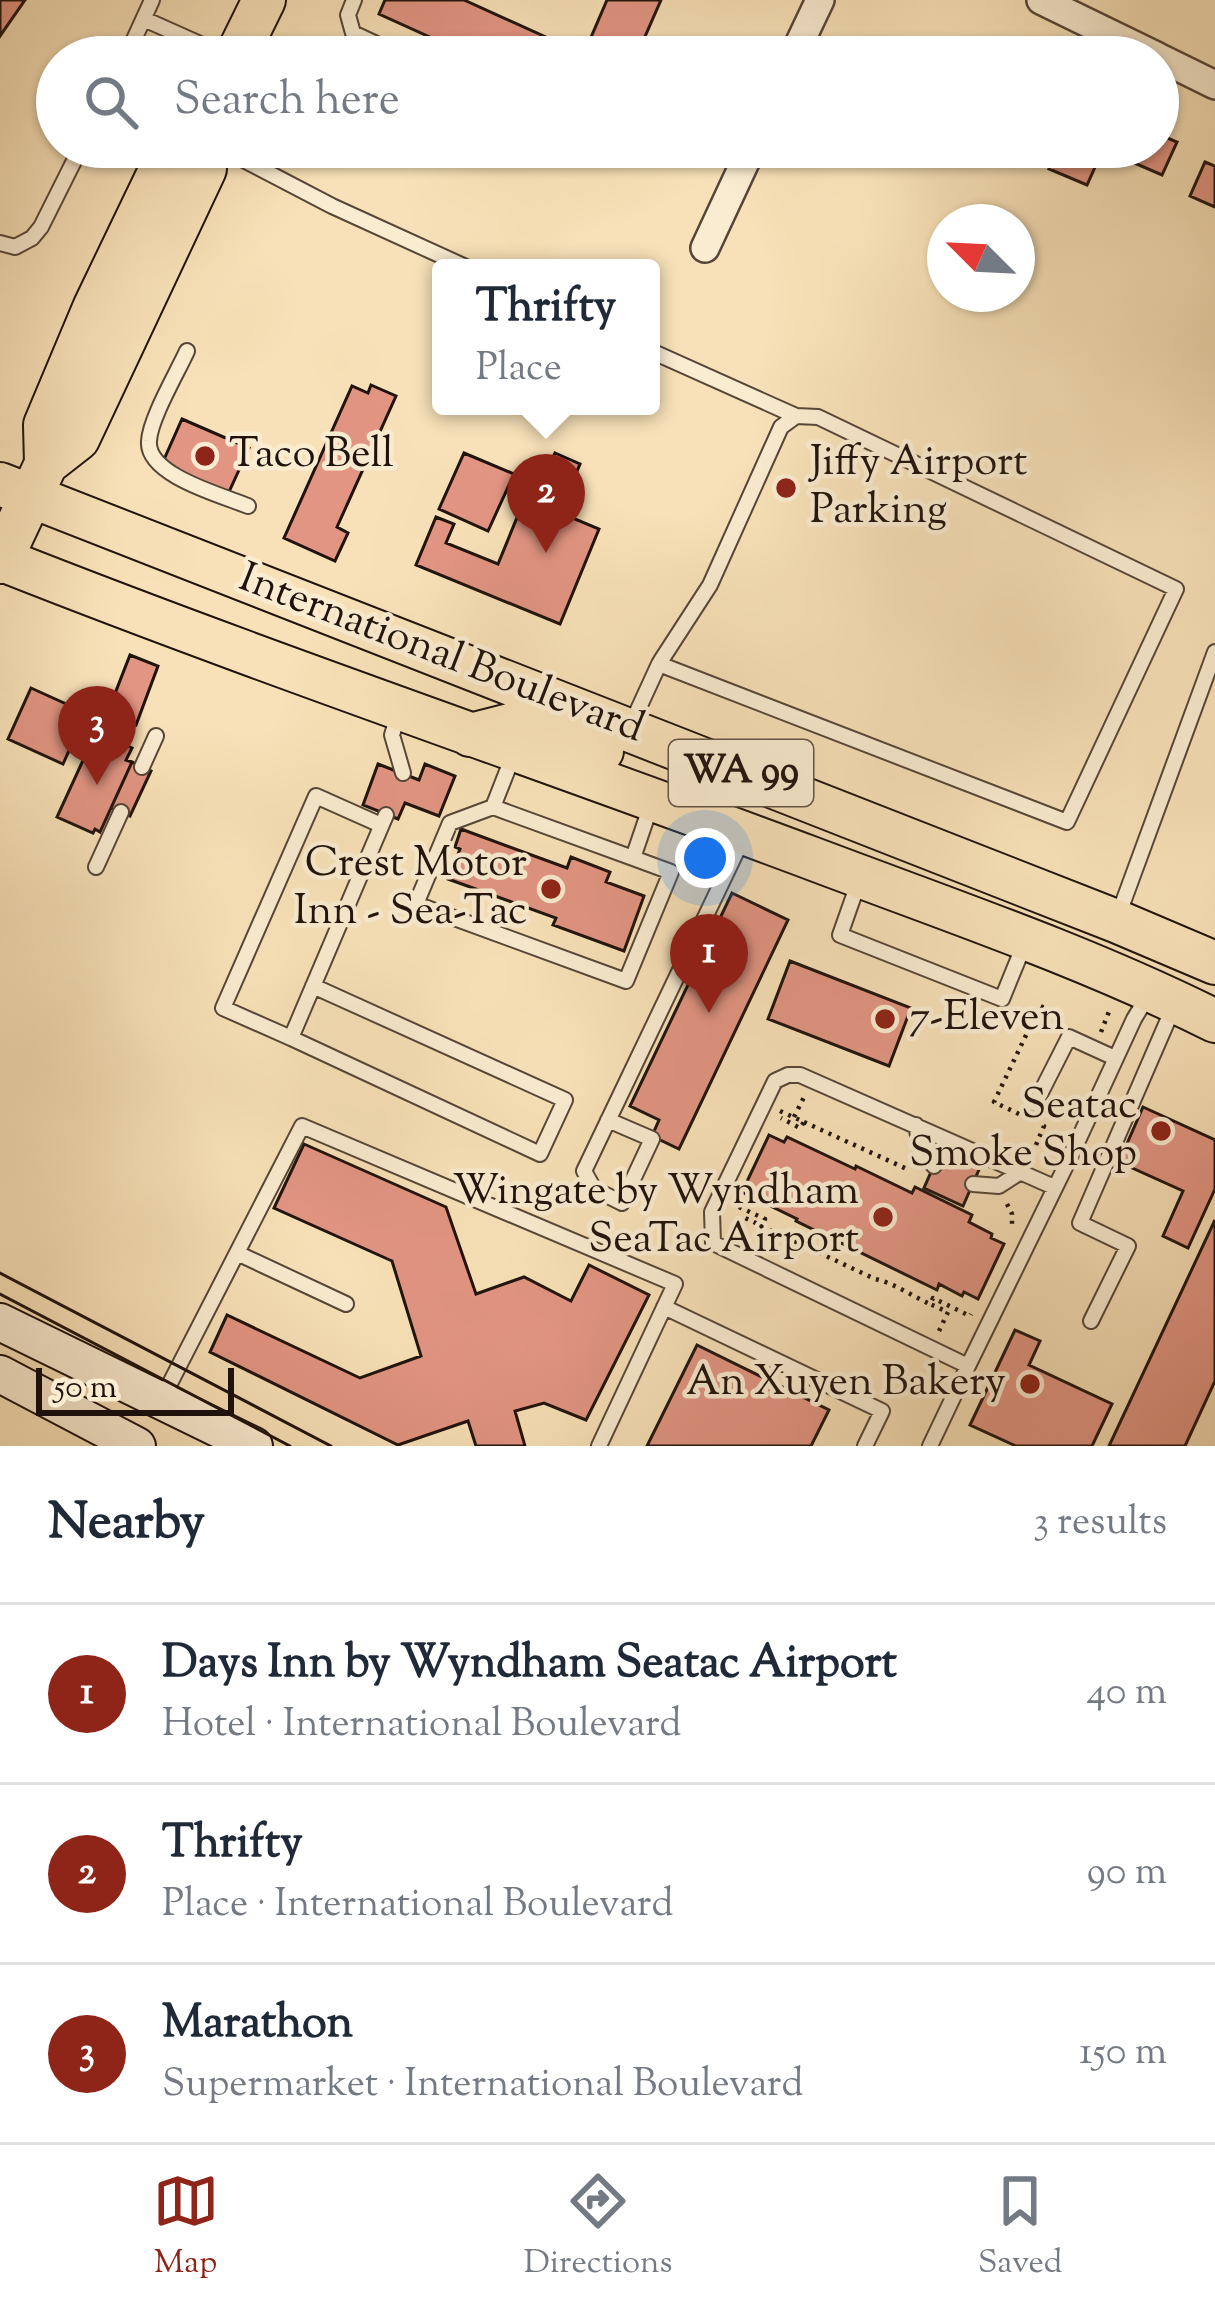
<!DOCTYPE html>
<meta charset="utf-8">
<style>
:root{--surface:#fff;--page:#f2f2f3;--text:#1f2937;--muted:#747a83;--line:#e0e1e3;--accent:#8f2418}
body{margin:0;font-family:"Sorts Mill Goudy",serif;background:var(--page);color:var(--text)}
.compass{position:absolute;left:927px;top:204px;width:108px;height:108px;border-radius:50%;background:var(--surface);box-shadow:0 3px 9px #0004;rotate:294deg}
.scale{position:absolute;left:36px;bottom:30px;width:198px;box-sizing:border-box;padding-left:12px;border:6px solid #20130d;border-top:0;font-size:33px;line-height:42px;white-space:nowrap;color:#20130d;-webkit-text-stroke:9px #faecd1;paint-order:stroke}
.you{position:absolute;left:705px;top:858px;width:42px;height:42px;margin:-30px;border:9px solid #fff;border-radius:50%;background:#1a73e8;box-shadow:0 0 0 18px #1a73e833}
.badge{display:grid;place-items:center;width:78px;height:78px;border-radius:50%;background:var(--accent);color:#fff;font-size:39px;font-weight:700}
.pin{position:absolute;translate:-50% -99px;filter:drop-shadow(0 3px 6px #0008)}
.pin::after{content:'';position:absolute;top:63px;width:42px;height:36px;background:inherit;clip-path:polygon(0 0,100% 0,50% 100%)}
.popup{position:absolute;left:432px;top:259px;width:228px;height:156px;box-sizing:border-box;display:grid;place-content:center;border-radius:12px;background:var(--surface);filter:drop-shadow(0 3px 9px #0005);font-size:39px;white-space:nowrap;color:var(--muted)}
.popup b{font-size:45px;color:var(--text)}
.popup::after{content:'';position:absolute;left:50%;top:100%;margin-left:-24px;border:24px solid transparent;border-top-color:var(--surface)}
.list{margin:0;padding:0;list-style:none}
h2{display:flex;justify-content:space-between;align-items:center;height:156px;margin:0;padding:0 48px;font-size:51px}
h2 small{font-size:39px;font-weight:400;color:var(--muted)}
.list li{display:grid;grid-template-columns:78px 1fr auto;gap:36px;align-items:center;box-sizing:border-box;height:180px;padding:0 48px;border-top:3px solid var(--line)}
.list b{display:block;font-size:45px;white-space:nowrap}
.list p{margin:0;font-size:39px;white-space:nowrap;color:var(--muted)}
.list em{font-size:39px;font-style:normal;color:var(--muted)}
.icon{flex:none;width:66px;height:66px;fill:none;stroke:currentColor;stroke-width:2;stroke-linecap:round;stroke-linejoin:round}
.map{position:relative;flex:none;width:1215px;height:1446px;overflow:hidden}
.search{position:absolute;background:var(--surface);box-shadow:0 3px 9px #0004;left:36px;right:36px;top:36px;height:132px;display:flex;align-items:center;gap:30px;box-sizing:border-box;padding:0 42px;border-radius:66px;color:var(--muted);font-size:45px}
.sheet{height:696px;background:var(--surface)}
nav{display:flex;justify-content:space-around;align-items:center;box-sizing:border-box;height:168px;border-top:3px solid var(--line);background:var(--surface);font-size:33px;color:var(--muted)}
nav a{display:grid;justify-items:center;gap:6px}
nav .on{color:var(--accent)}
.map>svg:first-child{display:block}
.building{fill:#e29583;stroke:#20130d;stroke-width:3}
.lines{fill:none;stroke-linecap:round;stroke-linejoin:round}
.service-casing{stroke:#564638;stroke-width:18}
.minor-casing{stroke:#564638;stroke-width:32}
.secondary-casing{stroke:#20130d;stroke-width:40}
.primary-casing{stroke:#20130d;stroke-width:46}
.path{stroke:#20130d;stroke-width:4.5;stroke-dasharray:3 6;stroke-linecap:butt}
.service{stroke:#faecd1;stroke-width:14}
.minor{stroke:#faecd1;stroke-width:27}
.secondary{stroke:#faecd1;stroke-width:36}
.primary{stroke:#f8e1b8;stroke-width:42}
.tram{stroke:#20130d;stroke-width:3}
.poi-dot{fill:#8f2418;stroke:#faecd1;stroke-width:4.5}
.labels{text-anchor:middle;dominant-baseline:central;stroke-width:9;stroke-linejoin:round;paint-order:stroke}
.shield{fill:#faecd1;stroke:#615448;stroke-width:3}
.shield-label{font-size:39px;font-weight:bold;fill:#20130d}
.poi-label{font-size:42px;fill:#20130d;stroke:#faecd1;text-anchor:end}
.street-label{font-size:42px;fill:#20130d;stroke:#faecd1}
</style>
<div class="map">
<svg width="1215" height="1446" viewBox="0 0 1215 1446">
<rect width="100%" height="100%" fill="#f8e1b8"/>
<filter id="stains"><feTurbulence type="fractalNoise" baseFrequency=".00167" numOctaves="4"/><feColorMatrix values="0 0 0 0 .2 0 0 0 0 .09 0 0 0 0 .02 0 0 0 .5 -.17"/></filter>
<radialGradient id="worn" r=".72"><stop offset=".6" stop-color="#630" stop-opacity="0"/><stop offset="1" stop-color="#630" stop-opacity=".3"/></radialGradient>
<path class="building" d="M0,0h25l-25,36z
M385,0h79l126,57h-116l-95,-43z
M607,0h54l-25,57h-31l-19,-8z
M1158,134l19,8 -15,33 -44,-19 4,-9h36z
M1051,147h53l-17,38 -38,-16 9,-19z
M1205,162l10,4v41l-25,-11z
M371,385l25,11 -59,131 11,6 -13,28 -51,-23 68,-152 16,7z
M182,419l67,29 -21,46 -66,-30z
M464,453l50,21 -26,57 -49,-22z
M555,453l25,11 -12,28 -26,-11z
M525,498l74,31 -39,95 -144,-59 20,-48 18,7 -8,19 52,21z
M130,655l28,11 -22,59 -29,-11z
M31,688l55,25 -23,51 -55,-25z
M96,732l36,16 -6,12 6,2 -32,70 -5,-3 -2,4 -36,-16z
M132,762l19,9 -21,45 -19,-8z
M378,764l41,16 6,-16 30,12 -16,40 -34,-13 -7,16 -35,-14z
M461,829l106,39 4,-11 39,15 -4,10 38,14 -20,55 -71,-26 3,-7 -108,-39 12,-30 -5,-2z
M732,893l56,27 -109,229 -27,-13 7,-16 -29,-14z
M790,961l121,47 -22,58 -121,-47z
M1143,1107l72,33v49l-27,59 -25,-12 20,-45 -64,-29z
M769,1135l15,7 3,-5 68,32 1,-3 56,27 3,-6 57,28 -3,7 23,12 -1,4 13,6 -26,55 -14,-7 -2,4 -23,-12 -2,6 -141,-69 1,-2 -55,-27z
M304,1144l142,63 30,87 48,-17 47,24 18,-36 60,30 -63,125 -42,-17 -29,8 10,35h-49l-8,-25 -70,24 -188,-93 17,-37 133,63 61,-22 -29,-95 -118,-53z
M942,1147l39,18 -18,41 -39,-18z
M1215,1220v161l-30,65h-76z
M1015,1330l25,11 -11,24 83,39 -20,42h-76l-46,-21z
M697,1345l132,65 -18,36h-164z"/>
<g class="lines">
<defs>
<path id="service" d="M354,0l-6,15 5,18 51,24
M144,19l85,38
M126,57l26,-57
M219,147l113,59 136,62
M0,243l15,4 17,-9 9,-11 40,-80
M187,351c-10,22 -37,68 -38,90 -3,34 72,54 99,65
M651,351l145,65
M398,715l-6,20 11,38
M631,725l28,-61 3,-5 48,-74 71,-158 15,-11 22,1 358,172 -109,233 -408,-158
M513,756l-20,51 140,51 18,-53
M142,767l14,-31
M493,807l-43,16 -34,81 210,77 45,-109 -38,-14
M96,867l25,-55
M859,881l-19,54 162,64 22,-54
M1118,916l97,-264
M313,986l252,114 -25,54 -249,-116 95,-223
M291,1038l-68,-30 93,-212 65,29
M1035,1104l34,-67 46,21
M608,1120l44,19 -30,64 -28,-14 -10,-18 159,-333
M916,1125l5,26 13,15
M973,1184l26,2 23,-15
M1054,1187l-254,-112h-12l-13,6 -63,131 1,31 255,123 107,-219 59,-128 15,-25
M237,1253l109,51
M664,1307l218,104 -17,35
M1091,1321l37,-75 -48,-23 94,-217
M163,1397l139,-271 373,158 -76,162
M930,1446l38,-80"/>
<path id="minor" d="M1041,0l117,57
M793,57l27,-57
M1158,57l57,28
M705,248l47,-101"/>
<path id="secondary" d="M0,1322l254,124
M0,1374l137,72"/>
<path id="primary" d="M236,57l28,-57
M46,464l32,-25 127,-270 -3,-22
M0,484l1116,437 99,42
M0,559c268,106 541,198 811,299 135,51 274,98 404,163
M0,562l46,-98 -1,-39 50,-119 73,-152 14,-7
M470,735l52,-13 80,29"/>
</defs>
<use href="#service" class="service-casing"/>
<use href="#minor" class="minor-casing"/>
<use href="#secondary" class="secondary-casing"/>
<use href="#primary" class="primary-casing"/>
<path class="path" d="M1101,1032l9,-23
M780,1111l24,11 -4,6 -19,-10
M1019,1114l-25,-12 46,-96 24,11
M794,1117l11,-22
M804,1122l103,47
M1036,1145l8,-19 -4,-2
M1007,1204l5,10v14
M739,1207l26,12 -3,7
M738,1234l7,-16 130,61c19,4 37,17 55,25
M939,1331l9,-19 -18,-8 3,-6 37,18 1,-2"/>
<use href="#service" class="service"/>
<use href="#minor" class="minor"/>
<use href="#secondary" class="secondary"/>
<use href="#primary" class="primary"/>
<path class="tram" d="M0,1273l331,173
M0,1294l290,152"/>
</g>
<g class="poi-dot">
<circle cx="205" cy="456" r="12"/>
<circle cx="786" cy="488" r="12"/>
<circle cx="551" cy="889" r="12"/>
<circle cx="885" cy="1019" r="12"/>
<circle cx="1161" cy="1131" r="12"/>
<circle cx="883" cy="1217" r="12"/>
<circle cx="1030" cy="1384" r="12"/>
</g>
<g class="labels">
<rect class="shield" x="669" y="740" width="144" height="66" rx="9"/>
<g class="shield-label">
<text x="741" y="773">WA 99</text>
</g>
<g class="poi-label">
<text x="229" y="456" text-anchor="start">Taco Bell</text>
<text x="810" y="464" text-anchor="start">Jiffy Airport<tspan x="810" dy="48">Parking</tspan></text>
<text x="527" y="865">Crest Motor<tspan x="527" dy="48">Inn - Sea-Tac</tspan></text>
<text x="909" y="1019" text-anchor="start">7-Eleven</text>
<text x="1137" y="1107">Seatac<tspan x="1137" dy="48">Smoke Shop</tspan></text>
<text x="859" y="1193">Wingate by Wyndham<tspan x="859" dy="48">SeaTac Airport</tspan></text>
<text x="1006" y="1384">An Xuyen Bakery</text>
</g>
<g class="street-label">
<text transform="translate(441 655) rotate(21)">International Boulevard</text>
</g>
</g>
<rect width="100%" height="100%" filter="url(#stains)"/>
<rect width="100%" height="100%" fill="url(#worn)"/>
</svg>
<svg class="compass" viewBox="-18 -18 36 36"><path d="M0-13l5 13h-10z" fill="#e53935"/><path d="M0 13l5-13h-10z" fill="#747a83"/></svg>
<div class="scale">50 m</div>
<div class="you"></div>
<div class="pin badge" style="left:709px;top:1013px">1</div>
<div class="pin badge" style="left:546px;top:553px">2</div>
<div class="popup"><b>Thrifty</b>Place</div>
<div class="pin badge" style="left:97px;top:785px">3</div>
<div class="search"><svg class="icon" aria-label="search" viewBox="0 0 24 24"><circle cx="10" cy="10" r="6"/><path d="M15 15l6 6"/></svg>Search here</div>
</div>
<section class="sheet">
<h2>Nearby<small>3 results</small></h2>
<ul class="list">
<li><span class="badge">1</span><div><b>Days Inn by Wyndham Seatac Airport</b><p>Hotel · International Boulevard</p></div><em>40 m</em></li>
<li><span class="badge">2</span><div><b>Thrifty</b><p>Place · International Boulevard</p></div><em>90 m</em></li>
<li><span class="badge">3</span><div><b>Marathon</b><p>Supermarket · International Boulevard</p></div><em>150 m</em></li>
</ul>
</section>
<nav>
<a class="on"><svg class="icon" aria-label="map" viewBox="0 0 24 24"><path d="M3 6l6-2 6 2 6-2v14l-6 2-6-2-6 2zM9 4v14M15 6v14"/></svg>Map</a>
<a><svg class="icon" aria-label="directions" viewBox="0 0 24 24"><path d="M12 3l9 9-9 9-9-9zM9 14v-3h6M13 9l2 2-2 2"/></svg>Directions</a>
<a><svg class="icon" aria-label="saved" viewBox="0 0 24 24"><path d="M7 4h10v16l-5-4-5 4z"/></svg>Saved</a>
</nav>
